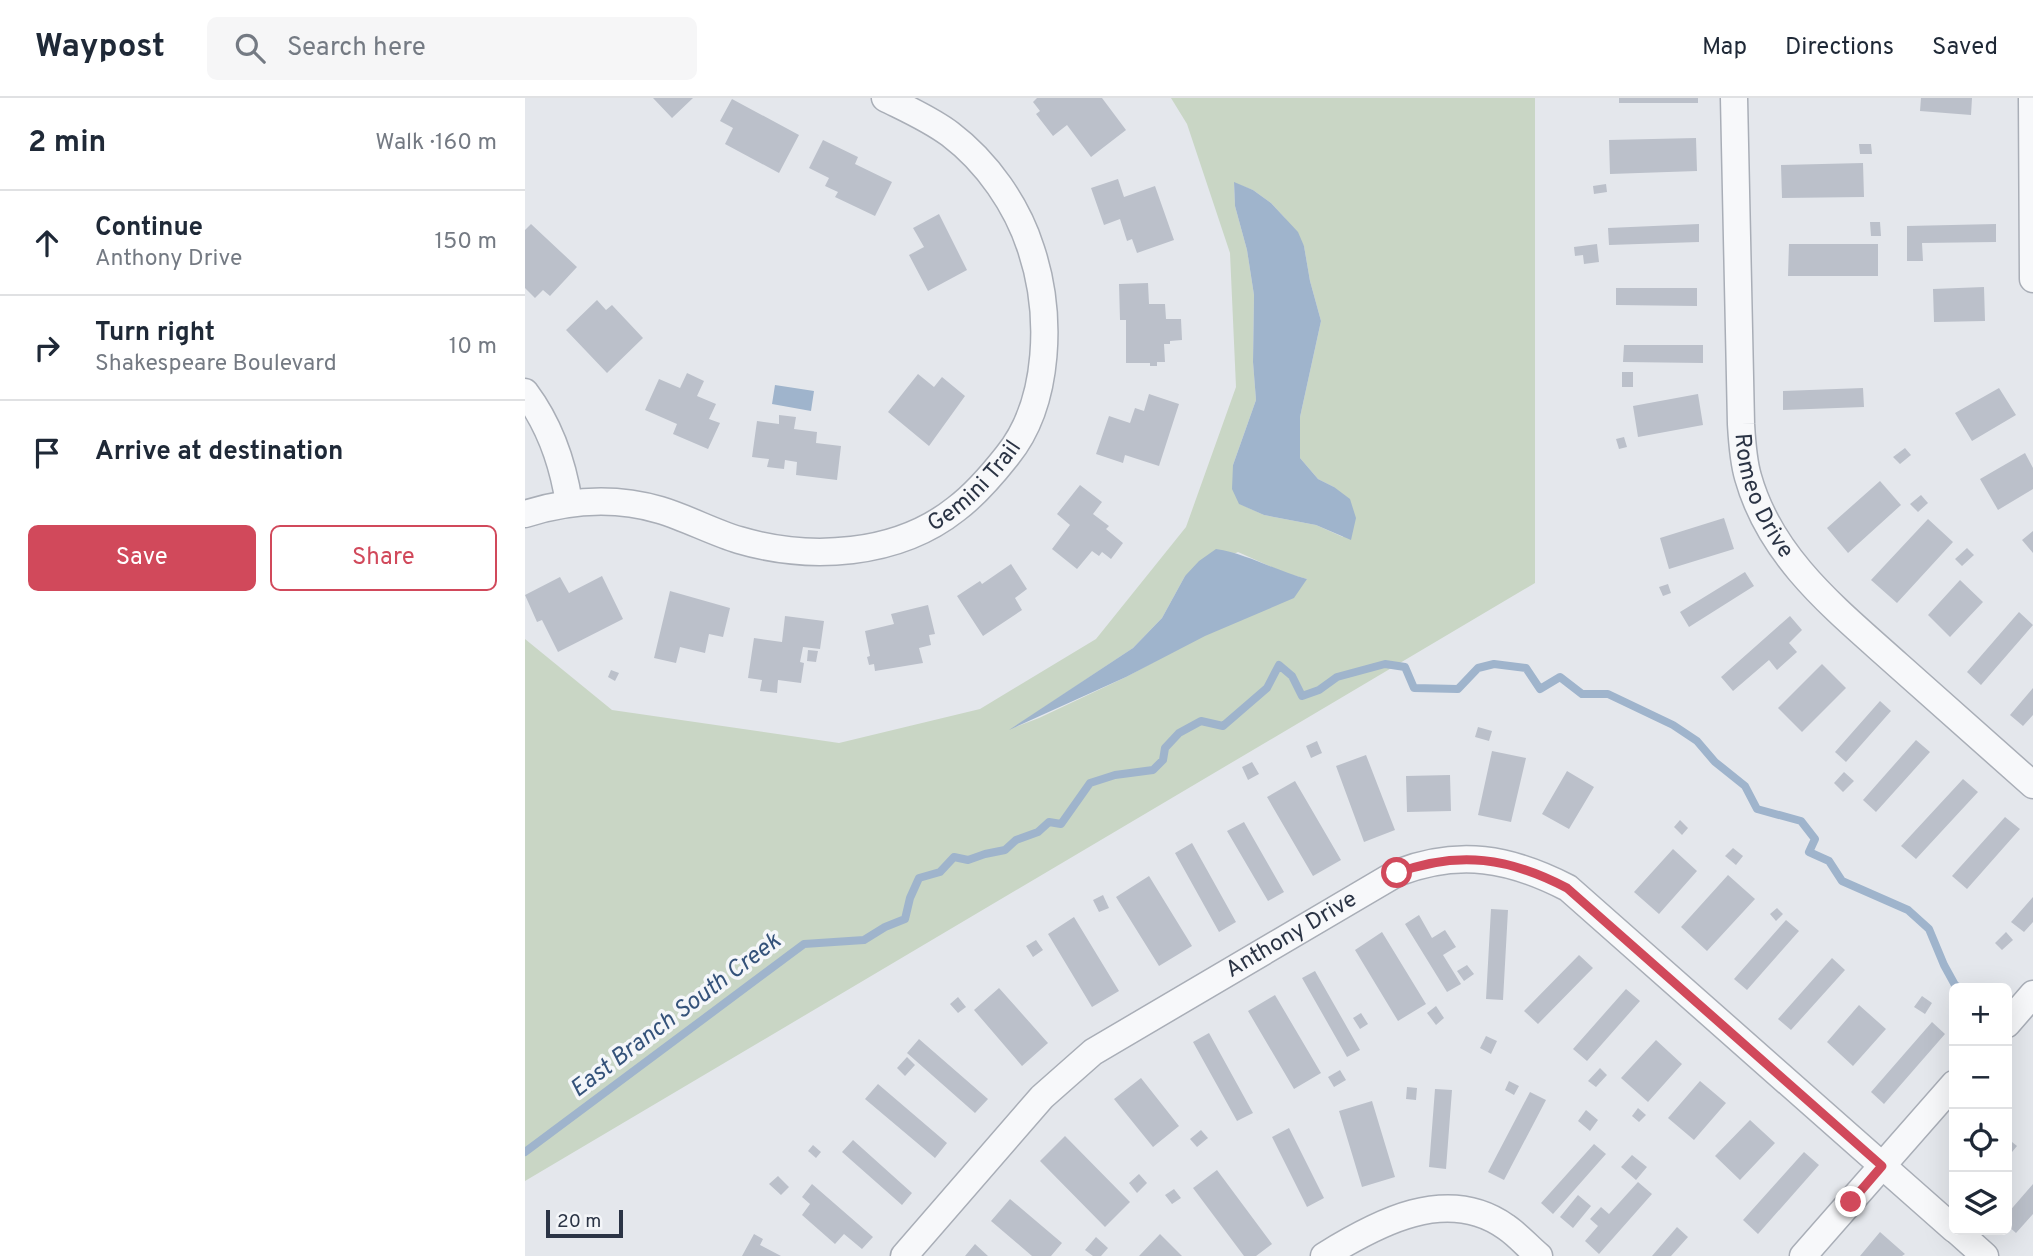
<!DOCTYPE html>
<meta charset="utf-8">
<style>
:root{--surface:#fff;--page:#f6f6f7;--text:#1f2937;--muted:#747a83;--line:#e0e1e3;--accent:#d1495b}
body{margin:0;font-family:Overpass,sans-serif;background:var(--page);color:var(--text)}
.controls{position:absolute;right:21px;bottom:21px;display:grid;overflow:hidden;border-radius:10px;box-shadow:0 7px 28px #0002}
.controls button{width:63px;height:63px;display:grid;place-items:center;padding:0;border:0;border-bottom:2px solid var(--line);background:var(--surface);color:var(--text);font:35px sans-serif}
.scale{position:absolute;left:21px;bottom:18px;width:77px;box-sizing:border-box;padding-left:7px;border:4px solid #2b3445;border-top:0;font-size:19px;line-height:24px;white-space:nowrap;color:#2b3445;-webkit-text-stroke:5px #f4f6f9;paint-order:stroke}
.stop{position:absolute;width:21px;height:21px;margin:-16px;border:5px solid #d1495b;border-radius:50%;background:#fff}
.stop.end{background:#d1495b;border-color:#fff;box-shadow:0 2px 7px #0008}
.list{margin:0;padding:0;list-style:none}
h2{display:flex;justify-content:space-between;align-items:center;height:91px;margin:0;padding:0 28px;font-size:30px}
h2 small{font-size:23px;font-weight:400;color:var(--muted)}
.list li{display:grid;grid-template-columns:46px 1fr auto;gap:21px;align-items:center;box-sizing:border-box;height:105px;padding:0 28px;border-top:2px solid var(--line)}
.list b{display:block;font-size:26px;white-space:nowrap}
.list p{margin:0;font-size:23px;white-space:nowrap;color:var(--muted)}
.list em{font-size:23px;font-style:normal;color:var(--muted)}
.actions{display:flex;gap:14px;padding:21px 28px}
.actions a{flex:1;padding:16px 0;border:2px solid var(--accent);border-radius:10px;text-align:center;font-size:24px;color:var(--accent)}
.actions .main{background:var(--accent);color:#fff}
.icon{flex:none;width:38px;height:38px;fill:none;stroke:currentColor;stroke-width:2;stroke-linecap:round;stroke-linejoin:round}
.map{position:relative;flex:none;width:1508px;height:1158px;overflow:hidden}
header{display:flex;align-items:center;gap:42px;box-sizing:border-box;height:98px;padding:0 35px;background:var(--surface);border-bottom:2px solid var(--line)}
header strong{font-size:33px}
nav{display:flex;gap:38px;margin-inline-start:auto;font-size:24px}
.search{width:490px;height:63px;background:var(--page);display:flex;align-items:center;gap:18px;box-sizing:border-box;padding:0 24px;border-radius:10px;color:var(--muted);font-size:26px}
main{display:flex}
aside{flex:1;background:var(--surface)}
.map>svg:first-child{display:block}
.green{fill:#c9d6c5;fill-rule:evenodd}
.water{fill:#9fb4cc}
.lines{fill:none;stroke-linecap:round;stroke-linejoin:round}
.stream{stroke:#9fb4cc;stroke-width:8}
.building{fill:#bbc0ca}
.minor-casing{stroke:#a9aeb7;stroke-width:29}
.minor{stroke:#f7f8fa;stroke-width:26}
.route{stroke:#d1495b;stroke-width:9}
.labels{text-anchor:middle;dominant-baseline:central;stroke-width:7;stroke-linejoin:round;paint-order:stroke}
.street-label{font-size:23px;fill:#2b3445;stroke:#f4f6f9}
.water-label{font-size:24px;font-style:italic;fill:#34527a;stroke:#f4f6f9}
</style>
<header>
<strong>Waypost</strong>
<div class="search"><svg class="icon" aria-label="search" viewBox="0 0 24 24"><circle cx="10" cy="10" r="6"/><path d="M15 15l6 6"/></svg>Search here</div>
<nav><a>Map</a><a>Directions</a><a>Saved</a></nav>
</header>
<main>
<aside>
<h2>2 min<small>Walk · 160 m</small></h2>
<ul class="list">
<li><svg class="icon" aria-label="ahead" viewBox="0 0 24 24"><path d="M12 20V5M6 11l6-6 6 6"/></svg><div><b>Continue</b><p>Anthony Drive</p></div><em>150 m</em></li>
<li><svg class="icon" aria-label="right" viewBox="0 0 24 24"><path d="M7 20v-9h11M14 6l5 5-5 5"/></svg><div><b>Turn right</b><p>Shakespeare Boulevard</p></div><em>10 m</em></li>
<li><svg class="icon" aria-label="arrive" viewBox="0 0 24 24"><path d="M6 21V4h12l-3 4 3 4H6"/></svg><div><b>Arrive at destination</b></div></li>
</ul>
<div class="actions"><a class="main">Save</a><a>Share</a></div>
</aside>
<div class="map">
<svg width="1508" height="1158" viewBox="0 0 1508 1158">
<rect width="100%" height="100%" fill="#e4e7ec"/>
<path class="green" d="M646,0h364v485l-1010,598v-542l87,71 227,33 141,-34 116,-70 90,-112 50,-140 -6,-134 -43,-129zM709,85l19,7 18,13 13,14 20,29 6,35 11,40 -21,96v41l18,21 16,8 9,50 -27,-12 -52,-10 -24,-11 -7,-39 23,-65 -3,-38 1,-67 -7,-45 -12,-44zM713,454l47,21 22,6 -181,98 -87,41 -26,10 120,-80 29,-30 23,-42z"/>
<path class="water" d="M709,84l19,8 18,13 27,29 6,14 6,35 11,40 -21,96v41l18,21 16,8 16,12 6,19 -5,22 -35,-15 -52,-10 -25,-11 -7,-15 1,-24 23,-65 -3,-38 1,-67 -7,-45 -12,-44z
M250,287l39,6 -3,20 -39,-7z
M691,451c32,5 60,22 91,30l-13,19 -89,38 -79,41 -117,53 124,-82 29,-30 23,-42 14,-15z"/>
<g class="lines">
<path class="stream" d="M0,1054l279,-208 60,-4 21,-13 20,-8 5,-21 9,-20 21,-6 14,-15 14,3 17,-6 20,-4 11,-10 22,-8 11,-10 12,2 29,-41 25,-8 38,-5 10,-10 2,-12 14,-15 22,-12 22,5 44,-38 12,-23 13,11 10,20 17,-6 18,-13 48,-13 20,3 9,21 44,1 20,-21 16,-4 32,4 14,21 20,-12 22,17h26l65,31 24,16 18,21 30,24 12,23 44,12 14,18 -6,13 20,9 13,20 66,29 21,19 15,36 11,20 5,3"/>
</g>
<path class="building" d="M128,0h40l-21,20z
M512,0h65l24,32 -35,27 -24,-32 -14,11 -17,-22 4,-3 -7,-9z
M1094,0h79v5h-79z
M1396,0h51l-1,17 -51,-4z
M207,1l67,36 -20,38 -54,-29 8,-16 -13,-7z
M1171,40l1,33 -87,3 -1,-34z
M298,42l35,17 -3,7 37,18 -17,34 -40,-19 3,-5 -13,-6 4,-8 -20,-10z
M1334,46h12l1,10h-12z
M1338,65l1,34 -82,1 -1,-33z
M593,81l6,18 31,-11 19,54 -37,13 -5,-14 -5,2 -7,-22 -16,6 -13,-37z
M1081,86l1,8 -13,2 -1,-8z
M414,116l28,56 -39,21 -19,-36 15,-8 -11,-19z
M1345,124h10l1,14h-10z
M6,126l46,43 -27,29 -7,-6 -8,8 -10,-10v-58z
M1174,126v18l-90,3 -1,-17z
M1471,126v18l-74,1 1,18h-16v-35z
M1072,146l2,18 -15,2 -1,-9 -8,1 -1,-9z
M1264,146h89v32h-90z
M623,185l1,21h16l1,15h15l1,21 -12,1v3h-6l1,18h-8v4h-7v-3h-24v-43h-6l-1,-36z
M1459,189l1,34 -51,1 -1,-33z
M1091,190h81v18l-81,-1z
M72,202l9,10 6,-5 31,33 -36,35 -41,-43z
M1099,247h79v18l-80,-1z
M1097,274h11v15h-11z
M162,275l17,8 -7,15 19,8 -7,15 11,4 -12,26 -35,-15 4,-10 -32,-14 14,-31 21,9z
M393,276l16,13 8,-10 23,19 -36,50 -41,-34z
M1338,290l1,19 -81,3v-19z
M1474,290l17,27 -44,26 -17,-28z
M624,296l30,10 -20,62 -34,-11 -2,8 -27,-9 13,-38 21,7 5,-15 9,3z
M1173,296l5,31 -65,12 -5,-31z
M254,317l17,2 -2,12 23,3 -1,11 25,3 -4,34 -41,-5 1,-13 -12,-2 -1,9 -17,-2 2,-8 -17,-2 5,-36 22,3z
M1099,339l3,10 -8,2 -3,-10z
M1380,350l6,7 -11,9 -7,-7z
M1500,355l8,15v21l-35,21 -18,-31z
M1355,383l21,24 -53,48 -21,-25z
M555,387l22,17 -9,12 16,12 -3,3 17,14 -12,16 -9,-7 -3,4 -7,-5 -15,18 -25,-20 18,-24 -13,-11z
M1396,397l7,8 -10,9 -8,-8z
M1199,420l10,31 -65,20 -9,-31z
M1403,421l25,23 -56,61 -26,-23z
M1508,433v22l-11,-13z
M1442,450l7,7 -12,11 -7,-7z
M486,466l16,25 -12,9 7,12 -39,26 -26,-40 23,-15 2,3z
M1220,474l9,14 -65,41 -9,-15z
M77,478l21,43 -65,33 -16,-32 -5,2 -12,-27 35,-18 9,16z
M1435,482l23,22 -33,35 -22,-22z
M1143,486l3,9 -8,3 -4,-9z
M145,493l60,17 -7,29 -14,-3 -4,19 -25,-6 -4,16 -22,-5z
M403,507l7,29 -6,1 2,10 -12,3 4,15 -48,8 -1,-7 -5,1 -2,-8 3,-1 -5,-25 29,-7 -3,-10z
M1494,514l14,13 -52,60 -14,-13z
M260,518l39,5 -4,28 -17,-2 -3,15 4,1 -3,20 -23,-3 -1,13 -17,-2 2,-11 -14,-2 6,-40 28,4z
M1265,518l12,14 -13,13 8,9 -20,18 -8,-10 -36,31 -12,-14z
M283,552l10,1 -2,11 -9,-1z
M1297,566l24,24 -44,44 -24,-24z
M86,572l8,3 -4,8 -7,-4z
M1508,590v27l-10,11 -13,-11z
M1355,603l11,10 -45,51 -11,-10z
M953,629l14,4 -3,10 -14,-4z
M1391,642l14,12 -54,60 -13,-12z
M792,643l5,12 -11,5 -5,-12z
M967,653l34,7 -15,64 -33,-7z
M841,657l29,75 -31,12 -28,-76z
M727,664l7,12 -11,6 -6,-13z
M1042,673l27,16 -25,42 -27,-15z
M1319,674l10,9 -11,11 -9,-9z
M925,677l1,36 -44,1 -1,-36z
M1438,681l15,13 -62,67 -15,-13z
M770,683l46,79 -28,16 -46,-79z
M1480,719l15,12 -53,60 -15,-13z
M1155,722l8,8 -6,7 -8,-8z
M719,724l40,70 -16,9 -41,-70z
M667,745l44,79 -17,10 -44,-79z
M1208,750l10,8 -7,9 -11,-9z
M1148,751l24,22 -38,43 -25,-22z
M1203,777l27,24 -48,52 -26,-24z
M624,778l43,70 -33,20 -43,-69z
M578,797l6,13 -10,4 -6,-12z
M1508,799v25l-9,10 -13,-10z
M1252,810l6,6 -7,7 -6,-7z
M966,811l17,1 -5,90 -17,-1z
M894,817l13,23 13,-8 11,17 -13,8 18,29 -14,8 -42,-68z
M549,819l45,74 -27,16 -44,-73z
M1261,822l13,11 -52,59 -13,-11z
M857,834l44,72 -28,17 -43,-71z
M1481,834l7,8 -11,10 -7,-7z
M511,842l7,10 -10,7 -7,-11z
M1054,857l14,13 -55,56 -14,-13z
M1307,860l13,12 -54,60 -13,-11z
M942,867l7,9 -10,7 -7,-10z
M790,873l45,79 -13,7 -45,-79z
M474,890l49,55 -26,23 -48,-56z
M1101,891l14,12 -53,60 -14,-12z
M750,897l46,78 -27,16 -46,-78z
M1397,898l10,7 -7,11 -11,-7z
M433,899l8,10 -8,6 -8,-9z
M1334,907l27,24 -33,37 -26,-24z
M911,908l8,12 -8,7 -9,-12z
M836,915l7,11 -8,5 -7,-11z
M1407,924l13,12 -61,70 -13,-12z
M684,935l44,80 -16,8 -44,-79z
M961,938l11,5 -6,13 -11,-6z
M394,941l69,60 -13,14 -68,-60z
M1131,942l26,24 -34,38 -27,-24z
M382,959l8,8 -10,11 -8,-8z
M1075,970l7,7 -11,12 -8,-6z
M815,972l6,10 -12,7 -6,-10z
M616,980l38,48 -26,21 -39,-48z
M984,983l10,5 -5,9 -9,-5z
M1175,983l26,22 -32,37 -26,-22z
M353,986l69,59 -12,15 -70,-59z
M882,989l10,1 -1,12 -10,-1z
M910,991l17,1 -6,79 -17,-2z
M1005,994l16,8 -42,80 -16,-8z
M847,1003l23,76 -33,10 -23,-76z
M1113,1010l8,7 -7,7 -7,-6z
M1061,1012l12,10 -8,11 -12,-10z
M1225,1022l25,23 -35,37 -25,-24z
M764,1030l35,70 -17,9 -35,-70z
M676,1032l7,8 -11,9 -7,-8z
M540,1038l65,66 -25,25 -65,-66z
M1482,1040l10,8 -10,12z
M328,1042l59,53 -10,12 -60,-53z
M1069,1046l12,10 -53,60 -12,-11z
M288,1047l8,7 -5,6 -8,-7z
M1279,1054l15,13 -61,69 -15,-14z
M1107,1057l15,12 -11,13 -15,-13z
M692,1072l55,74 -16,12h-12l-51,-68z
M614,1076l8,9 -10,10 -8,-10z
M253,1078l11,11 -8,8 -12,-11z
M1113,1084l14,12 -53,60 -14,-13 13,-15 -8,-7 11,-12 8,7z
M287,1086l61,53 -11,12 -18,-15 -9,10 -33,-29 8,-11 -8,-7z
M1508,1086v30l-17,19 -9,-8v-11z
M649,1091l7,9 -9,6 -7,-9z
M1053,1097l13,11 -18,22 -13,-11z
M485,1101l52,44 -11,13h-19l-41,-35z
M1152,1129l11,10 -17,19h-19z
M1355,1134l25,22 -3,2h-42z
M229,1136l9,5 -3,6 21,11h-39z
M635,1136l22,22h-43z
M571,1139l12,11 -7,8h-8l-8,-6z
M450,1146l13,12h-23z"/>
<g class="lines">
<defs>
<g id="minor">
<path id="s1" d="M1209,0l7,326c1,17 2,36 7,53 23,82 89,133 150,188 45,40 90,80 135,120"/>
<path d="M1507,0l1,181"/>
<path d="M0,294c24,32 38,72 44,111"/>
<path id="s2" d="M0,416c44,-14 91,-17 135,-4 27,8 52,22 79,30 71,21 158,16 217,-31 20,-15 36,-34 51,-53 44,-54 45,-144 24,-207 -14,-44 -44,-87 -81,-115 -20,-15 -43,-25 -65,-36"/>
<path d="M1482,926l26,-30"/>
<path d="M1431,1132l29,26"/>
<path id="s3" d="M379,1158l138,-159 51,-45 304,-179c62,-24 113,-15 171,15l386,341"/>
<path d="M799,1158c53,-33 123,-71 182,-29 12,8 22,20 33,29"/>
<path d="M1278,1158l151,-172"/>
</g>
</defs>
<use href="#minor" class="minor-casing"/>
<use href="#minor" class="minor"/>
</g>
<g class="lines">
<path class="route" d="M872,775c62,-23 113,-15 170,15l315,278 -31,36"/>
</g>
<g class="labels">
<g class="street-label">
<text stroke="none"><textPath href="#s2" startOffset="478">Gemini Trail</textPath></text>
<text stroke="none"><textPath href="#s1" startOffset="402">Romeo Drive</textPath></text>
<text stroke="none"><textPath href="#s3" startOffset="509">Anthony Drive</textPath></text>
</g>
<g class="water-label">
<text transform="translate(151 918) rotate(-37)">East Branch South Creek</text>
</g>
</g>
</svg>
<div class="controls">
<button>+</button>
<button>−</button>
<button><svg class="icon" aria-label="locate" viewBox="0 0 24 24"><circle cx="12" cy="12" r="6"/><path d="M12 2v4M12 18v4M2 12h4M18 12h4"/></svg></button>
<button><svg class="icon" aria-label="layers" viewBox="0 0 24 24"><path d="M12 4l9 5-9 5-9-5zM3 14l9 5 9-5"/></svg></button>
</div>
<div class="scale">20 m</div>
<div class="stop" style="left:872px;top:775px"></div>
<div class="stop end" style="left:1326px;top:1104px"></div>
</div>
</main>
